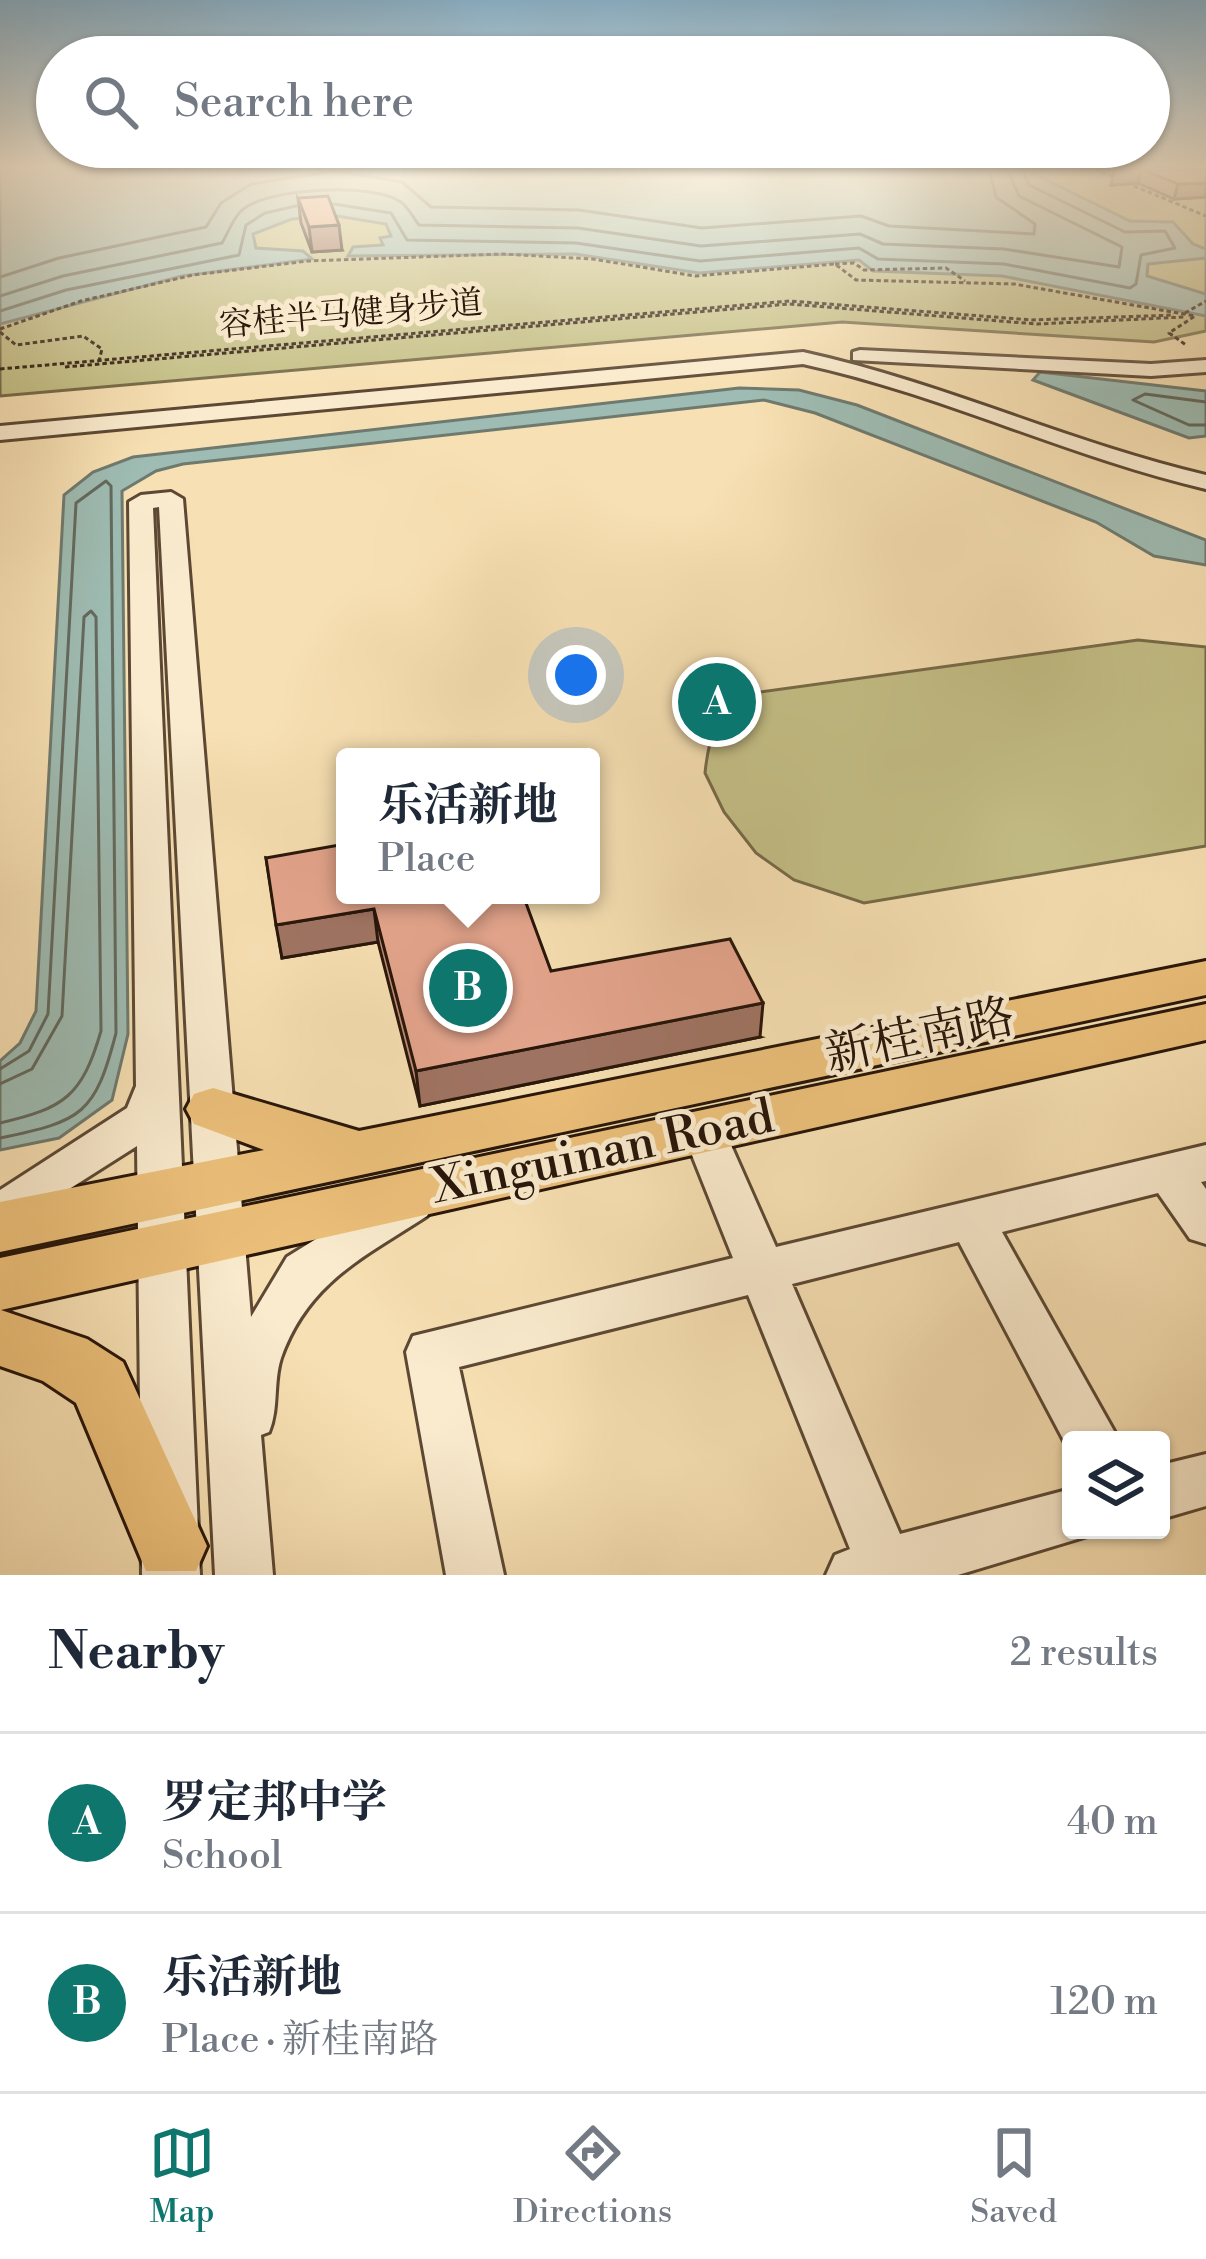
<!DOCTYPE html>
<meta charset="utf-8">
<style>
:root{--surface:#fff;--page:#f6f6f7;--text:#1f2937;--muted:#747a83;--line:#e0e1e3;--accent:#0f766e}
body{margin:0;font-family:"Libre Bodoni","Noto Serif SC",serif;background:var(--page);color:var(--text)}
.controls{position:absolute;right:36px;bottom:36px;display:grid;overflow:hidden;border-radius:12px;box-shadow:0 3px 9px #0004}
.controls button{width:108px;height:108px;display:grid;place-items:center;padding:0;border:0;border-bottom:3px solid var(--line);background:var(--surface);color:var(--text);font:60px sans-serif}
.you{position:absolute;left:576px;top:675px;width:42px;height:42px;margin:-30px;border:9px solid #fff;border-radius:50%;background:#1a73e8;box-shadow:0 0 0 18px #1a73e833}
.badge{display:grid;place-items:center;width:78px;height:78px;border-radius:50%;background:var(--accent);color:#fff;font-size:39px;font-weight:700}
.pin{position:absolute;translate:-50% -50%;border:6px solid #fff;box-shadow:0 3px 12px #0006}
.popup{position:absolute;left:336px;top:748px;width:264px;height:156px;box-sizing:border-box;display:grid;place-content:center;border-radius:12px;background:var(--surface);filter:drop-shadow(0 3px 9px #0005);font-size:39px;white-space:nowrap;color:var(--muted)}
.popup b{font-size:45px;color:var(--text)}
.popup::after{content:'';position:absolute;left:50%;top:100%;margin-left:-24px;border:24px solid transparent;border-top-color:var(--surface)}
.list{margin:0;padding:0;list-style:none}
h2{display:flex;justify-content:space-between;align-items:center;height:156px;margin:0;padding:0 48px;font-size:51px}
h2 small{font-size:39px;font-weight:400;color:var(--muted)}
.list li{display:grid;grid-template-columns:78px 1fr auto;gap:36px;align-items:center;box-sizing:border-box;height:180px;padding:0 48px;border-top:3px solid var(--line)}
.list b{display:block;font-size:45px;white-space:nowrap}
.list p{margin:0;font-size:39px;white-space:nowrap;color:var(--muted)}
.list em{font-size:39px;font-style:normal;color:var(--muted)}
.icon{flex:none;width:66px;height:66px;fill:none;stroke:currentColor;stroke-width:2;stroke-linecap:round;stroke-linejoin:round}
.map{position:relative;flex:none;width:1206px;height:1575px;overflow:hidden}
.search{position:absolute;background:var(--surface);box-shadow:0 3px 9px #0004;left:36px;right:36px;top:36px;height:132px;display:flex;align-items:center;gap:30px;box-sizing:border-box;padding:0 42px;border-radius:66px;color:var(--muted);font-size:45px}
.sheet{height:516px;background:var(--surface)}
nav{display:flex;justify-content:space-around;align-items:center;box-sizing:border-box;height:168px;border-top:3px solid var(--line);background:var(--surface);font-size:33px;color:var(--muted)}
nav a{display:grid;justify-items:center;gap:6px}
nav .on{color:var(--accent)}
.map>svg:first-child{display:block}
.green{fill:#c5c087;stroke:#766b48;stroke-width:3}
.water{fill:#9ebcb3;stroke:#6f7a6f;stroke-width:3}
.lines{fill:none;stroke-linecap:round;stroke-linejoin:round}
.shore{stroke:#63695e;stroke-width:3}
.minor-casing{stroke:#5c4834;stroke-width:6}
.major-casing{stroke:#28160a;stroke-width:6}
.path{stroke:#28160a;stroke-width:3;stroke-dasharray:4.5 3;stroke-linecap:butt}
.minor{fill:#faebce;fill-rule:evenodd}
.major{fill:#ecc07a;fill-rule:evenodd}
.wall{fill:#c48e79;stroke:#28160a;stroke-width:3}
.shaded-wall{fill:#a07463;stroke:#28160a;stroke-width:3}
.building{fill:#e4a58d;stroke:#28160a;stroke-width:3}
.labels{text-anchor:middle;dominant-baseline:central;stroke-width:10;stroke-linejoin:round;paint-order:stroke}
.far-street-label{font-size:33px;fill:#28160a;stroke:#faebce}
.near-street-label{font-size:48px;fill:#28160a;stroke:#faebce}
</style>
<div class="map">
<svg width="1206" height="1575" viewBox="0 0 1206 1575">
<rect width="100%" height="100%" fill="#f7e0b3"/>
<filter id="stains"><feTurbulence type="fractalNoise" baseFrequency=".00167" numOctaves="4"/><feColorMatrix values="0 0 0 0 .2 0 0 0 0 .09 0 0 0 0 .02 0 0 0 .5 -.17"/></filter>
<radialGradient id="worn" r=".72"><stop offset=".6" stop-color="#630" stop-opacity="0"/><stop offset="1" stop-color="#630" stop-opacity=".3"/></radialGradient>
<path class="green" d="M0,169h1206v162l-52,11 -312,-20 -842,74z
M1138,640l68,7v199l-342,57 -70,-23 -38,-27 -32,-41 -19,-39c3,-30 11,-66 41,-79z"/>
<path class="water" d="M0,169h1024l106,52 43,1 20,22 13,5v9l-58,6 -1,12 59,18v22l-204,-40 -129,-5 -14,-11 -160,13 -124,-19 -227,2 5,-9 30,-2 -3,-7 11,-2 -5,-12 -49,-8 -45,3 -39,15 3,14 47,3 9,8 -130,17 -182,48z
M1040,372l166,19v45l-17,2 -156,-58z
M739,388l60,2 58,15 349,135v25l-52,-9 -58,-34 -281,-109 -51,-13 -581,64 -27,7 -34,20 6,543 -16,66 -53,38 -59,12v-89l20,-18 16,-32 28,-516 29,-23 40,-15z"/>
<g class="lines">
<path class="shore" d="M334,204l57,9 16,27 169,3 124,18 159,-13 19,11 126,5 126,24 6,-4 5,-29 34,-7 -10,-17 -40,1 -96,-47 -7,-16
M0,277l59,-19 147,-31 15,-24 30,-19 84,-13 67,11 29,25 148,3 123,18 159,-12 28,10 145,8 1,-10 -39,-27 -7,-28
M0,296l63,-20 159,-33c6,-10 11,-25 20,-33 25,-22 131,-28 159,-8 7,5 13,17 18,23l159,3 123,18 159,-12 23,10 121,5 115,18 3,-20 -103,-51 -12,-27
M0,311l66,-21 173,-35 7,-30 19,-12 31,-7
M1206,402l-61,-8 -12,6 56,25h17
M0,1069l29,-18 19,-37 28,-511 30,-22 5,5 5,547c-21,81 -33,88 -116,105
M0,1084l32,-15 30,-53 22,-399 7,-6 5,6 5,414c-19,65 -36,77 -101,92"/>
<defs>
<path id="minor" d="M860,350l291,14 55,-4v12l-55,4 -298,-16v-8z
M803,352c138,30 266,91 403,123v14c-137,-32 -265,-95 -403,-125l-803,76v-14z
M171,492l12,7 68,818 36,-60 108,-67 16,-6 16,6 7,13 -7,13c-63,41 -119,66 -146,142 -8,24 -2,50 -12,74l-8,3 12,140h-58l-56,-1068 -6,1 47,1067h-58l-5,-429 -137,87v-43l127,-82 9,-22 -7,-584 12,-7z
M704,1113l15,5 57,129 430,-102v36l-5,1 5,7v55l-16,-5 -32,-46 -156,39 117,208h-48v14l-112,-212 -167,42 108,250 171,-45v41h22l-2,5 -133,40h-132l9,-20 15,-6 -102,-254 -289,72 45,208h-58l-40,-223 7,-16 320,-78 -51,-128 7,-12z
M1206,1454v52l-45,13v-54z"/>
<path id="major" d="M1206,961v34l-1206,257v-50l264,-52 -70,-26 -8,-15 8,-15 19,-6 146,43z
M1206,1004v36l-1205,270 86,29 36,23 84,184 -11,25h-50l-70,-168 -33,-22 -43,-15v-108z"/>
</defs>
<use href="#minor" class="minor-casing"/>
<use href="#major" class="major-casing"/>
<path class="path" d="M1095,169l22,10
M1127,183l79,33
M835,264l19,-1 10,7 82,-2 19,13
M1185,313l21,-12
M0,329l81,-28 112,-26 115,-14 194,-7 91,5 102,17 140,-12 21,16 158,4 181,32 -26,17 17,12
M0,332l16,13 67,-9 19,13 -3,12
M65,367l724,-63 248,20 147,-7
M0,369l790,-68 242,19 142,-5"/>
<use href="#minor" class="minor"/>
<use href="#major" class="major"/>
</g>
<path class="wall" d="M1115,169h91v28l-32,2 -36,-16 -27,2z
M298,198l44,52 -30,2 -11,-29z
M266,858l285,113 209,66 -340,69 -42,-164 -96,16z"/>
<path class="shaded-wall" d="M1141,169l-3,14 -27,2 3,-15z
M1206,183v14l-32,2 4,-15z
M339,225l3,25 -30,2 -3,-25z
M374,909l4,33 -96,16 -6,-33z
M763,1003l-3,34 -340,69 -4,-35z"/>
<path class="building" d="M1141,169h65v14l-28,1z
M328,196l11,29 -30,2 -11,-29z
M345,844v51h178l28,76 179,-32 33,64 -347,68 -42,-162 -98,16 -10,-67z"/>
<linearGradient id="sky" x2="0" y2="1"><stop stop-color="#8ab7d3"/><stop offset="0.43" stop-color="#fbf1dd"/><stop offset="1" stop-color="#fbf1dd" stop-opacity="0"/></linearGradient>
<rect width="1206" height="389" fill="url(#sky)"/>
<g class="labels">
<g class="far-street-label">
<text transform="translate(351 315) rotate(-5)">容桂半马健身步道</text>
</g>
<g class="near-street-label">
<text transform="translate(920 1037) rotate(-12)">新桂南路</text>
<text transform="translate(603 1153) rotate(-12)">Xinguinan Road</text>
</g>
</g>
<rect width="100%" height="100%" filter="url(#stains)"/>
<rect width="100%" height="100%" fill="url(#worn)"/>
</svg>
<div class="controls">
<button><svg class="icon" aria-label="layers" viewBox="0 0 24 24"><path d="M12 4l9 5-9 5-9-5zM3 14l9 5 9-5"/></svg></button>
</div>
<div class="you"></div>
<div class="pin badge" style="left:717px;top:702px">A</div>
<div class="pin badge" style="left:468px;top:988px">B</div>
<div class="popup"><b>乐活新地</b>Place</div>
<div class="search"><svg class="icon" aria-label="search" viewBox="0 0 24 24"><circle cx="10" cy="10" r="6"/><path d="M15 15l6 6"/></svg>Search here</div>
</div>
<section class="sheet">
<h2>Nearby<small>2 results</small></h2>
<ul class="list">
<li><span class="badge">A</span><div><b>罗定邦中学</b><p>School</p></div><em>40 m</em></li>
<li><span class="badge">B</span><div><b>乐活新地</b><p>Place · 新桂南路</p></div><em>120 m</em></li>
</ul>
</section>
<nav>
<a class="on"><svg class="icon" aria-label="map" viewBox="0 0 24 24"><path d="M3 6l6-2 6 2 6-2v14l-6 2-6-2-6 2zM9 4v14M15 6v14"/></svg>Map</a>
<a><svg class="icon" aria-label="directions" viewBox="0 0 24 24"><path d="M12 3l9 9-9 9-9-9zM9 14v-3h6M13 9l2 2-2 2"/></svg>Directions</a>
<a><svg class="icon" aria-label="saved" viewBox="0 0 24 24"><path d="M7 4h10v16l-5-4-5 4z"/></svg>Saved</a>
</nav>
